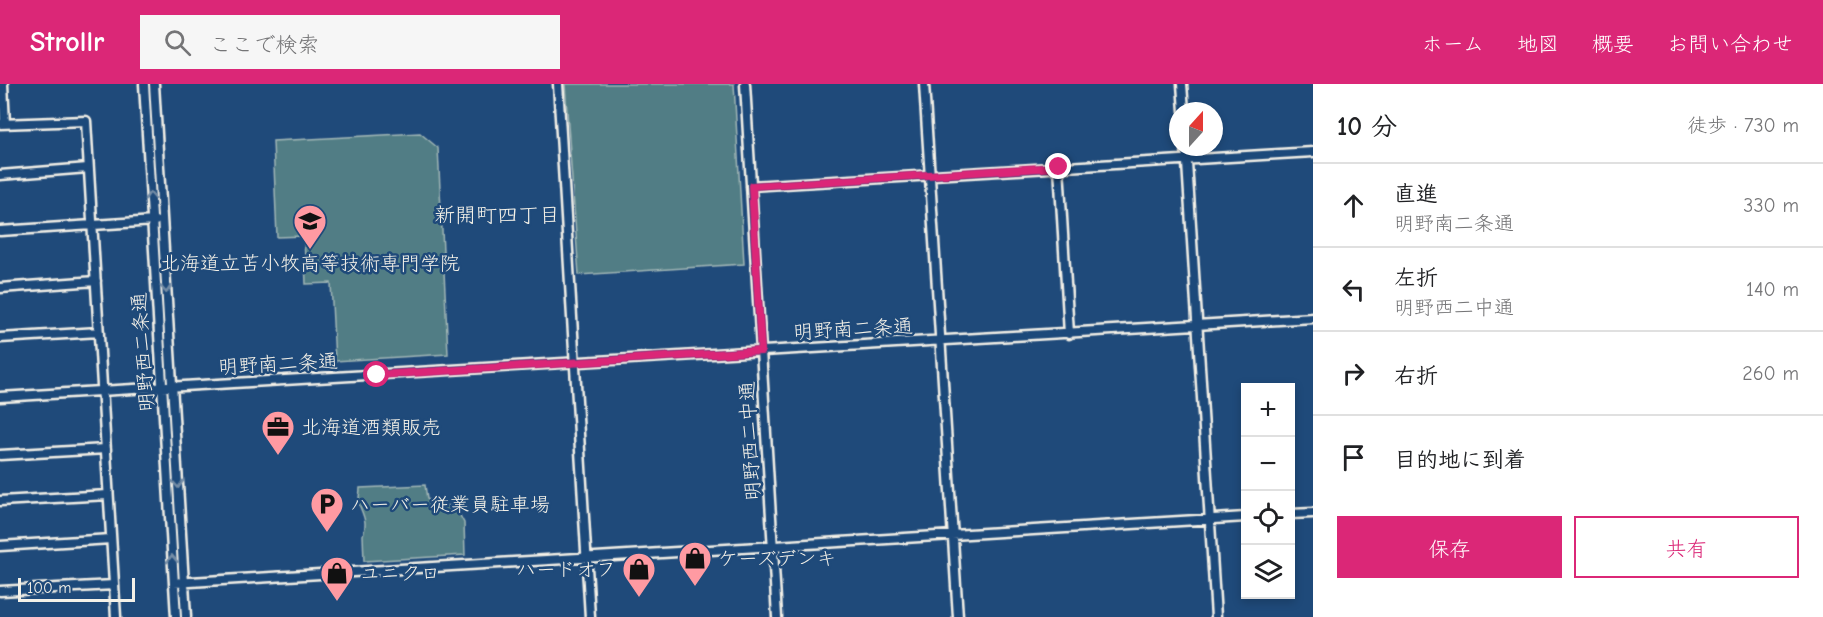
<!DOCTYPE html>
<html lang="ja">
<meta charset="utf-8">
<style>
:root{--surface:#fff;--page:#f6f6f6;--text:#202124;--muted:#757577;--line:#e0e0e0;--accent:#db2777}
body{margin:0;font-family:"Comic Neue","Klee One",sans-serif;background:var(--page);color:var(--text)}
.controls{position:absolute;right:18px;bottom:18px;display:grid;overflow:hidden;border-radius:0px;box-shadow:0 3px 9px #0003}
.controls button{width:54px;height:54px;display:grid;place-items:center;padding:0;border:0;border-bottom:2px solid var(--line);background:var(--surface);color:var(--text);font:30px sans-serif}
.compass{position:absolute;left:1169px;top:18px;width:54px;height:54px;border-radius:50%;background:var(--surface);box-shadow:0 3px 9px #0003;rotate:21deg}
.scale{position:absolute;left:18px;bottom:15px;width:117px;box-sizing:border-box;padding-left:6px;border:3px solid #f4f1e8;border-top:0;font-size:16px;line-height:21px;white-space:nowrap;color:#f4f1e8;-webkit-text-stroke:4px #1f4a7a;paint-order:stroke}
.stop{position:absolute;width:18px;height:18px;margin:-14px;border:4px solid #db2777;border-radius:50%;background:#fff}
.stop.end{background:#db2777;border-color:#fff;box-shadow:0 2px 6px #0008}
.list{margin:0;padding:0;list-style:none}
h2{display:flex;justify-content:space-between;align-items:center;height:78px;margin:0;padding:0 24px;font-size:26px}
h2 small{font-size:20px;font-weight:400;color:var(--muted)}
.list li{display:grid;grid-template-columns:39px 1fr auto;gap:18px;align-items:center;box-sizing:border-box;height:84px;padding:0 24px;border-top:2px solid var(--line)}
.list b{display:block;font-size:22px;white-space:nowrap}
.list p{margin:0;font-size:20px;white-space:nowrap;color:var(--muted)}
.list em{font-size:20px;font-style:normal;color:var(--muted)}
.actions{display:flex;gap:12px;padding:18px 24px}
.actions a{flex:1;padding:14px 0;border:2px solid var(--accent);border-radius:0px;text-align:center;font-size:21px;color:var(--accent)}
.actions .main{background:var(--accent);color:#fff}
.icon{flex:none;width:33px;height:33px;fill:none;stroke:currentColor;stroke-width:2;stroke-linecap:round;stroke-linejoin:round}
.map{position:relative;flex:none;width:1313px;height:533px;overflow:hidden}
header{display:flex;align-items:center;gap:36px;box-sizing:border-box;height:84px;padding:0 30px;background:var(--accent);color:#fff}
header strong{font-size:28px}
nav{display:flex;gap:33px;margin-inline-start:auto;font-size:21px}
.search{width:420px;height:54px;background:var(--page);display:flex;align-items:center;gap:15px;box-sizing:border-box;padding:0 21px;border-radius:0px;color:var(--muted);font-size:22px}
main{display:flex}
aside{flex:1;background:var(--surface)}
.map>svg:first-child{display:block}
.green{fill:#517d85;stroke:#a2b7b6;stroke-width:1.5}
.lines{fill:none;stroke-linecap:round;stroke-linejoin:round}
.minor-casing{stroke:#f4f1e8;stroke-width:13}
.minor{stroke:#1f4a7a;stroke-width:8}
.oneway{stroke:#748da6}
.route{stroke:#db2777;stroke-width:8}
.labels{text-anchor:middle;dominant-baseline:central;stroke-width:5;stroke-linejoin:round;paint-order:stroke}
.poi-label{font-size:20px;fill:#f4f1e8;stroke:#1f4a7a;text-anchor:start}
.street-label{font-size:20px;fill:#f4f1e8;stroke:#1f4a7a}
.neighbourhood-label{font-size:21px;fill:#f4f1e8;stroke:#1f4a7a}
</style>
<header>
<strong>Strollr</strong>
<div class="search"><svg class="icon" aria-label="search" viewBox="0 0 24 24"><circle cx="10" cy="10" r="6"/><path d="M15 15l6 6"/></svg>ここで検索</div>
<nav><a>ホーム</a><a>地図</a><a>概要</a><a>お問い合わせ</a></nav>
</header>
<main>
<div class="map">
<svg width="1313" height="533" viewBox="0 0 1313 533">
<rect width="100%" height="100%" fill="#1f4a7a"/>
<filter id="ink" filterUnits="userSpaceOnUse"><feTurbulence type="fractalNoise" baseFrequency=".0167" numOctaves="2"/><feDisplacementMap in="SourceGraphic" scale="12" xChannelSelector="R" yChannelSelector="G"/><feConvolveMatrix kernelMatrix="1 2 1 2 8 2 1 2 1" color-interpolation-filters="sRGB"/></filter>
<g filter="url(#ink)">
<path class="green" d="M565,0h169l10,180 -165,11z
M420,49l18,15 10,206 -113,7 -4,-78 -25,1 -2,-48 -27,1 -4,-96z
M425,401l2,14 6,3h8v3l9,1 2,7 6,-1 6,11 1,32 -101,6 -1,-26c5,-13 0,-20 -4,-31 -1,-4 1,-11 1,-16z"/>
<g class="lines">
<defs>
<path id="minor" d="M3,0l2,40
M144,0l32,533
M154,0l32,533
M558,0l32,533
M745,0l32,533
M924,0l34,533
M1182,0l2,27
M0,40l86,-3 30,496
M1186,63l30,470
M1059,83l10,167
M0,91l88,-7
M751,102l562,-34
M0,147l155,-10
M0,204l96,-7
M0,254l99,-6
M0,313l1313,-79
M0,371l106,-6
M0,417l108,-6
M1290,430l23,-1
M0,462l111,-7
M174,499l1072,-66
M0,507l114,-6"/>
</defs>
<use href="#minor" class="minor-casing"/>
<use href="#minor" class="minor"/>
</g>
<defs><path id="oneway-chevron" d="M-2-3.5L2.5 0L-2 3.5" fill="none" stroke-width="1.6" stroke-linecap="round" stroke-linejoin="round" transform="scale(1.5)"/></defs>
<g class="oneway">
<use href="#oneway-chevron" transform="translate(150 112) rotate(-93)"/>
<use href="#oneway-chevron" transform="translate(166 205) rotate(87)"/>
<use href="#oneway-chevron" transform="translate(178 400) rotate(87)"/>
<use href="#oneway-chevron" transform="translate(172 475) rotate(-93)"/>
</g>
</g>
<g class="lines" filter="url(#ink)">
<path class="route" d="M377,291l384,-24 -9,-165 307,-19"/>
</g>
<defs>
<symbol id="school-pin" viewBox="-11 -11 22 30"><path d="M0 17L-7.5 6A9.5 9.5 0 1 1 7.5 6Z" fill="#ff9aa2" stroke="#1f4a7a"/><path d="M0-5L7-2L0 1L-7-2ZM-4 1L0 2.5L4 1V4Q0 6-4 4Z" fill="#111"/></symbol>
<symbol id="office-pin" viewBox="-11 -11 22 30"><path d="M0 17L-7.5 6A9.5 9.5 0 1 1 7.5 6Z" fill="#ff9aa2" stroke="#1f4a7a"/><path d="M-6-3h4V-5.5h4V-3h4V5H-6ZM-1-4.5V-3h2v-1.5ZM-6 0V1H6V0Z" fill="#111"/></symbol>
<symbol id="parking-pin" viewBox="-11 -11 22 30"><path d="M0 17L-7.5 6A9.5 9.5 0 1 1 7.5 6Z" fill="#ff9aa2" stroke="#1f4a7a"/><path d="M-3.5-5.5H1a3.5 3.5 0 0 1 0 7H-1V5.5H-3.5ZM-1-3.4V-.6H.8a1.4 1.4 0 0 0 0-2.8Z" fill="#111"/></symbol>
<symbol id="shop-pin" viewBox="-11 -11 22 30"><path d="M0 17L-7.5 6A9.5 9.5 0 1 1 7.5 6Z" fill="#ff9aa2" stroke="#1f4a7a"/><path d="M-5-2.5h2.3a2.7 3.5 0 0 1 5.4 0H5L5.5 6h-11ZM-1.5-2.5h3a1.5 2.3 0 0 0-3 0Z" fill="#111"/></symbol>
</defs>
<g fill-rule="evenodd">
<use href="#school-pin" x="291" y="118" width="38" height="52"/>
<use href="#office-pin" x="259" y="324" width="38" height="52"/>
<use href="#parking-pin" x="308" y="401" width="38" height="52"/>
<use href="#shop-pin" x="676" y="455" width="38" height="52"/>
<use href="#shop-pin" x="620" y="466" width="38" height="52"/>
<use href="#shop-pin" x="318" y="470" width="38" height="52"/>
</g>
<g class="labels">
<g class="poi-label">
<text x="310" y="179" text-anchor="middle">北海道立苫小牧高等技術専門学院</text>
<text x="301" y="343">北海道酒類販売</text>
<text x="350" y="420">ハーバー従業員駐車場</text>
<text x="718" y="474">ケーズデンキ</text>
<text x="616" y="485" text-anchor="end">ハードオフ</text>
<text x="360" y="489">ユニクロ</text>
</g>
<g class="street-label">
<text transform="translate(853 245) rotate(-3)">明野南二条通</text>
<text transform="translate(143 268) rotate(-94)">明野西二条通</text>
<text transform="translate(278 280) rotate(-3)">明野南二条通</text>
<text transform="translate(750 357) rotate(-93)">明野西二中通</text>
</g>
<g class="neighbourhood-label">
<text x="497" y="131">新開町四丁目</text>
</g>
</g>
</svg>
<div class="controls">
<button>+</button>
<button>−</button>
<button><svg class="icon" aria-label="locate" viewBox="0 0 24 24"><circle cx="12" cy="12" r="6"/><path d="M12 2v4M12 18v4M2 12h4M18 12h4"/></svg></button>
<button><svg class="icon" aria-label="layers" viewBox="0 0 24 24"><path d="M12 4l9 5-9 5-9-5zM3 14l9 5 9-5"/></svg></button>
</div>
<svg class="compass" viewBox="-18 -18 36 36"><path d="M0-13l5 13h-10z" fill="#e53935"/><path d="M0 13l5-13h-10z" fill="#757577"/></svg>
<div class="scale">100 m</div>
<div class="stop" style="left:377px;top:291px"></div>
<div class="stop end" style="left:1059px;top:83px"></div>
</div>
<aside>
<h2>10 分<small>徒歩 · 730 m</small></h2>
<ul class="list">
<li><svg class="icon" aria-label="ahead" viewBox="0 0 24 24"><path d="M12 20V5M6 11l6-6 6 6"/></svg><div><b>直進</b><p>明野南二条通</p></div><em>330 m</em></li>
<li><svg class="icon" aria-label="left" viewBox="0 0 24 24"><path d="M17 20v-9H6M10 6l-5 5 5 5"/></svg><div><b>左折</b><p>明野西二中通</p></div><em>140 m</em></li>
<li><svg class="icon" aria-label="right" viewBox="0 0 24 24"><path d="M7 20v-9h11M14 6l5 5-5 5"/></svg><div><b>右折</b></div><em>260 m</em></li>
<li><svg class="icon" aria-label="arrive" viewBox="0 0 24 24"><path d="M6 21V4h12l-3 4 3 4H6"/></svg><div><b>目的地に到着</b></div></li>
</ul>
<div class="actions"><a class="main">保存</a><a>共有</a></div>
</aside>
</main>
